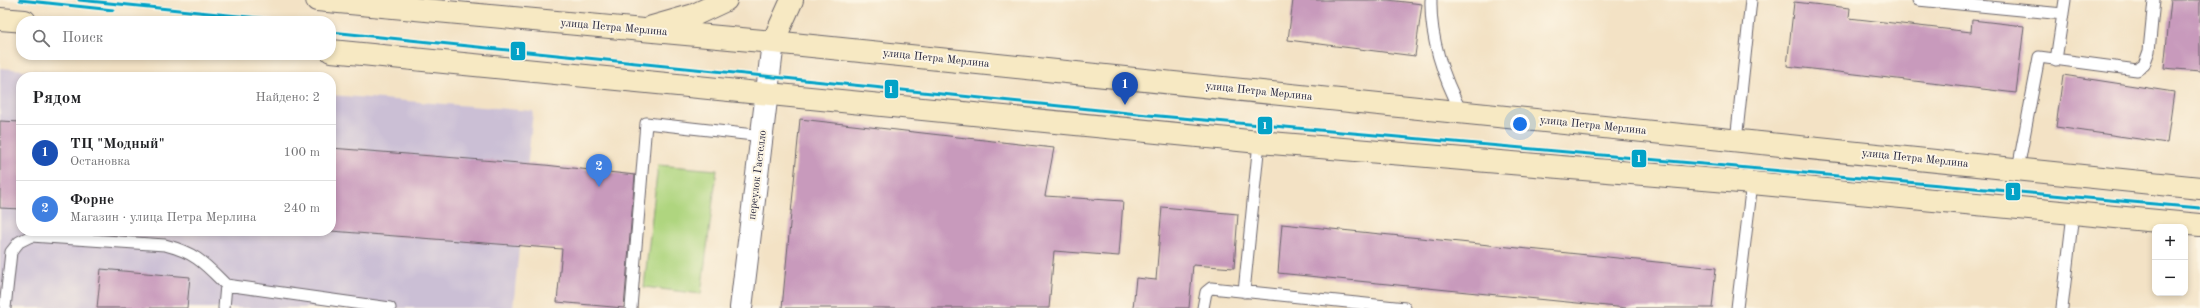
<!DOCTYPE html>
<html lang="ru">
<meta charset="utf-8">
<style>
:root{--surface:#fff;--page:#f6f6f6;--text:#202124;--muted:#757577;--line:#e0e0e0;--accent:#0b8043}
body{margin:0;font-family:"Old Standard TT",serif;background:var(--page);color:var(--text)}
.controls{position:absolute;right:12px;bottom:12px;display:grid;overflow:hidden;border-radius:8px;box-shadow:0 2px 6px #0003}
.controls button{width:36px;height:36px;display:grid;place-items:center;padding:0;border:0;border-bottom:1px solid var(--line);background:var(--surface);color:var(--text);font:20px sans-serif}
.you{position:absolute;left:1520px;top:124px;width:14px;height:14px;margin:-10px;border:3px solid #fff;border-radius:50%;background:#1a73e8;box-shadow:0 0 0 6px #1a73e833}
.badge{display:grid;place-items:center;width:26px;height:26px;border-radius:50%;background:var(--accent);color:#fff;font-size:13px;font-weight:700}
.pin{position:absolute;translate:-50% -33px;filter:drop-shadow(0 1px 2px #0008)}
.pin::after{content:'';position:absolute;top:21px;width:14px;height:12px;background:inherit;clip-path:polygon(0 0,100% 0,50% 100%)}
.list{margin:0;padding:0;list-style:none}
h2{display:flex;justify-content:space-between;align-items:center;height:52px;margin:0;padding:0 16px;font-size:17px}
h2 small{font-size:13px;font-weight:400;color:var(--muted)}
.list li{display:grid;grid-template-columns:26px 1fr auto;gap:12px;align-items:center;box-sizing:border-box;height:56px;padding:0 16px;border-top:1px solid var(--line)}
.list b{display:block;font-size:15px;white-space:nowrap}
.list p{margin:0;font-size:13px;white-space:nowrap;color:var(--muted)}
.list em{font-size:13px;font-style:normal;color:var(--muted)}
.icon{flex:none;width:22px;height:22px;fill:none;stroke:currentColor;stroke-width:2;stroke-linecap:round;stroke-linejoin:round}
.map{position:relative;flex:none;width:2200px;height:308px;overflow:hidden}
.search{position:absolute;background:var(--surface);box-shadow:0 2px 6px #0003;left:16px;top:16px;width:320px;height:44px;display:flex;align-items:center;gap:10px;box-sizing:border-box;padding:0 14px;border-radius:16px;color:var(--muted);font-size:15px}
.panel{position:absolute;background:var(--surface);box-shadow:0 2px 6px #0003;left:16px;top:72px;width:320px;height:164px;border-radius:16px}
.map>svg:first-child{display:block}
.industrial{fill:#cbbfd5}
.green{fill:#afd57f;stroke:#687c5d}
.building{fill:#c89abc}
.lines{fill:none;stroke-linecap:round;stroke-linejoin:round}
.service-casing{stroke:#6b656b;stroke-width:13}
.tertiary-casing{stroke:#6b656b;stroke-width:24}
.secondary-casing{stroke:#6b656b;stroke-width:24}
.service{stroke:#fff;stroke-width:11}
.tertiary{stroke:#fff;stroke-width:22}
.secondary{stroke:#f7e9c3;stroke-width:22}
.tram-1-casing{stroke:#fcf5e5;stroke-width:6}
.tram-1{stroke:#02a2c7;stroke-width:3}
.labels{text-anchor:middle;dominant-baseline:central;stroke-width:4;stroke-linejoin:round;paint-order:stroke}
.street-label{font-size:11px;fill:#22223b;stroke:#fcf5e5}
.line-badge{stroke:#fcf5e5;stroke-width:1.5}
.badge-label{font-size:11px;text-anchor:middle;font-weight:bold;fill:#fff}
</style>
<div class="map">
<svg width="2200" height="308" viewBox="0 0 2200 308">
<rect width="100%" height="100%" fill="#fcf5e5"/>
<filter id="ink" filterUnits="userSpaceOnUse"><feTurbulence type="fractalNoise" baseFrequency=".025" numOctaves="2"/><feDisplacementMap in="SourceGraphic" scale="8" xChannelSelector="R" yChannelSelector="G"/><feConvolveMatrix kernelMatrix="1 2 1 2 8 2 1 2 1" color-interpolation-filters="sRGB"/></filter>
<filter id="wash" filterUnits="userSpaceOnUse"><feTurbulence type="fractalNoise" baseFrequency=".012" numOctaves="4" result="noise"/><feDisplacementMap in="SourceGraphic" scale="16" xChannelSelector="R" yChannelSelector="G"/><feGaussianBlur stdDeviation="0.9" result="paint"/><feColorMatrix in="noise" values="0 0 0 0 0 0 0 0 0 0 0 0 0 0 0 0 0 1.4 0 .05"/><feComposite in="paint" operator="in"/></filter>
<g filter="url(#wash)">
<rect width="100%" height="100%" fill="#f3e2c5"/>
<path class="industrial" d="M0,68l112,9h-91v154h310v-136l202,16 -20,197h-513z"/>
<path class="green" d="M658,165l59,5 -16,124 -57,-7z"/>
<g id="blocks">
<path class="building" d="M1293,0h95l34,4 -7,52 -127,-16z
M2171,0h29v71l-36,-3z
M1794,2l56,6 -1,10 122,14 1,-12 52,6 -8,67 -229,-27z
M2063,75l111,17 -7,51 -111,-16z
M800,119l254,29 -9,48 78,5 -4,55 -65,-5 -5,57h-267z
M0,121l21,1v87l-21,-1z
M331,148l214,17 90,10 -11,133 -67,-6 5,-53 -231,-18z
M1162,207l76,7 -4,54 -41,-3 -4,43h-56l3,-30 20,2z
M1282,224l434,44 -4,40h-85l-349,-35z
M101,269l89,8 -3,31h-90z"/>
</g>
</g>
<g filter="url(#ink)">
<use href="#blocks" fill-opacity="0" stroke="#6b656b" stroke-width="1"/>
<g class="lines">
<defs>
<path id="service" d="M1431,0c-1,40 12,77 31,113
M1918,0l145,14
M2056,60l9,-60
M1736,141l15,-141
M2018,169l21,-112 98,13 7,-5 5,-14 5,-51
M1244,292l15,-150
M5,308l6,-56 8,-10 12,-6 134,9c31,8 39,18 61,40
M224,308l2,-23 164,23
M631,308l15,-185 117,13
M1203,308l3,-16 5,-4 194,20
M1737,308l15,-125
M2062,308l11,-94"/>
<path id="tertiary" d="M741,308l32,-266"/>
<path id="secondary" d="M317,0l456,42 1427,146
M0,19l25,2
M652,27l42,-12 32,-15
M773,42l19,-42
M331,51l928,91 493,41 448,42"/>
</defs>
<use href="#service" class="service-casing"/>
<use href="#tertiary" class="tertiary-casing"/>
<use href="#secondary" class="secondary-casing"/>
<use href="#service" class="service"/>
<use href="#tertiary" class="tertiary"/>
<use href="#secondary" class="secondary"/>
<defs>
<path id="tram-1" d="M20,0l93,10
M79,0l209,21
M331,32l817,83 1052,93"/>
</defs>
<use href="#tram-1" class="tram-1-casing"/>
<use href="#tram-1" class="tram-1"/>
</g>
</g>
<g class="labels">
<g class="street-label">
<text transform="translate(614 28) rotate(5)">улица Петра Мерлина</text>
<text transform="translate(936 59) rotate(6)">улица Петра Мерлина</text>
<text transform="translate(1259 92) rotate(6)">улица Петра Мерлина</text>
<text transform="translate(1593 126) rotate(6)">улица Петра Мерлина</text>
<text transform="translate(1915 159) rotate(6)">улица Петра Мерлина</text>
<text transform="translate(758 175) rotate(-83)">переулок Гастелло</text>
</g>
</g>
<g class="line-badge">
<rect x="510" y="41" width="16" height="20" rx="4" fill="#02a2c7"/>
<rect x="884" y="79" width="15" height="20" rx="4" fill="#02a2c7"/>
<rect x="1257" y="116" width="16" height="19" rx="4" fill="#02a2c7"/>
<rect x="1631" y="149" width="16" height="19" rx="4" fill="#02a2c7"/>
<rect x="2005" y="182" width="16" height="19" rx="4" fill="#02a2c7"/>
</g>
<g class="badge-label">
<text x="518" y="55">1</text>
<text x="891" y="93">1</text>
<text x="1265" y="129">1</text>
<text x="1639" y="162">1</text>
<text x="2013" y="195">1</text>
</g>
</svg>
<div class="controls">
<button>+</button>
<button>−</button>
</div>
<div class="you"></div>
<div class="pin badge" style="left:1125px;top:105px;background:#1a4fb4">1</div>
<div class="pin badge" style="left:599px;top:187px;background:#3f7fe0">2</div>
<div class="search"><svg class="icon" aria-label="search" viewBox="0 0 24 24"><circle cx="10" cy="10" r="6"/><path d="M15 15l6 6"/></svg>Поиск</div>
<section class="panel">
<h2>Рядом<small>Найдено: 2</small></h2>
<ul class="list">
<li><span class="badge" style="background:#1a4fb4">1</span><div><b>ТЦ &quot;Модный&quot;</b><p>Остановка</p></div><em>100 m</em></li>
<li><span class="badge" style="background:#3f7fe0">2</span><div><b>Форне</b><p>Магазин · улица Петра Мерлина</p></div><em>240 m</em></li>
</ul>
</section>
</div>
